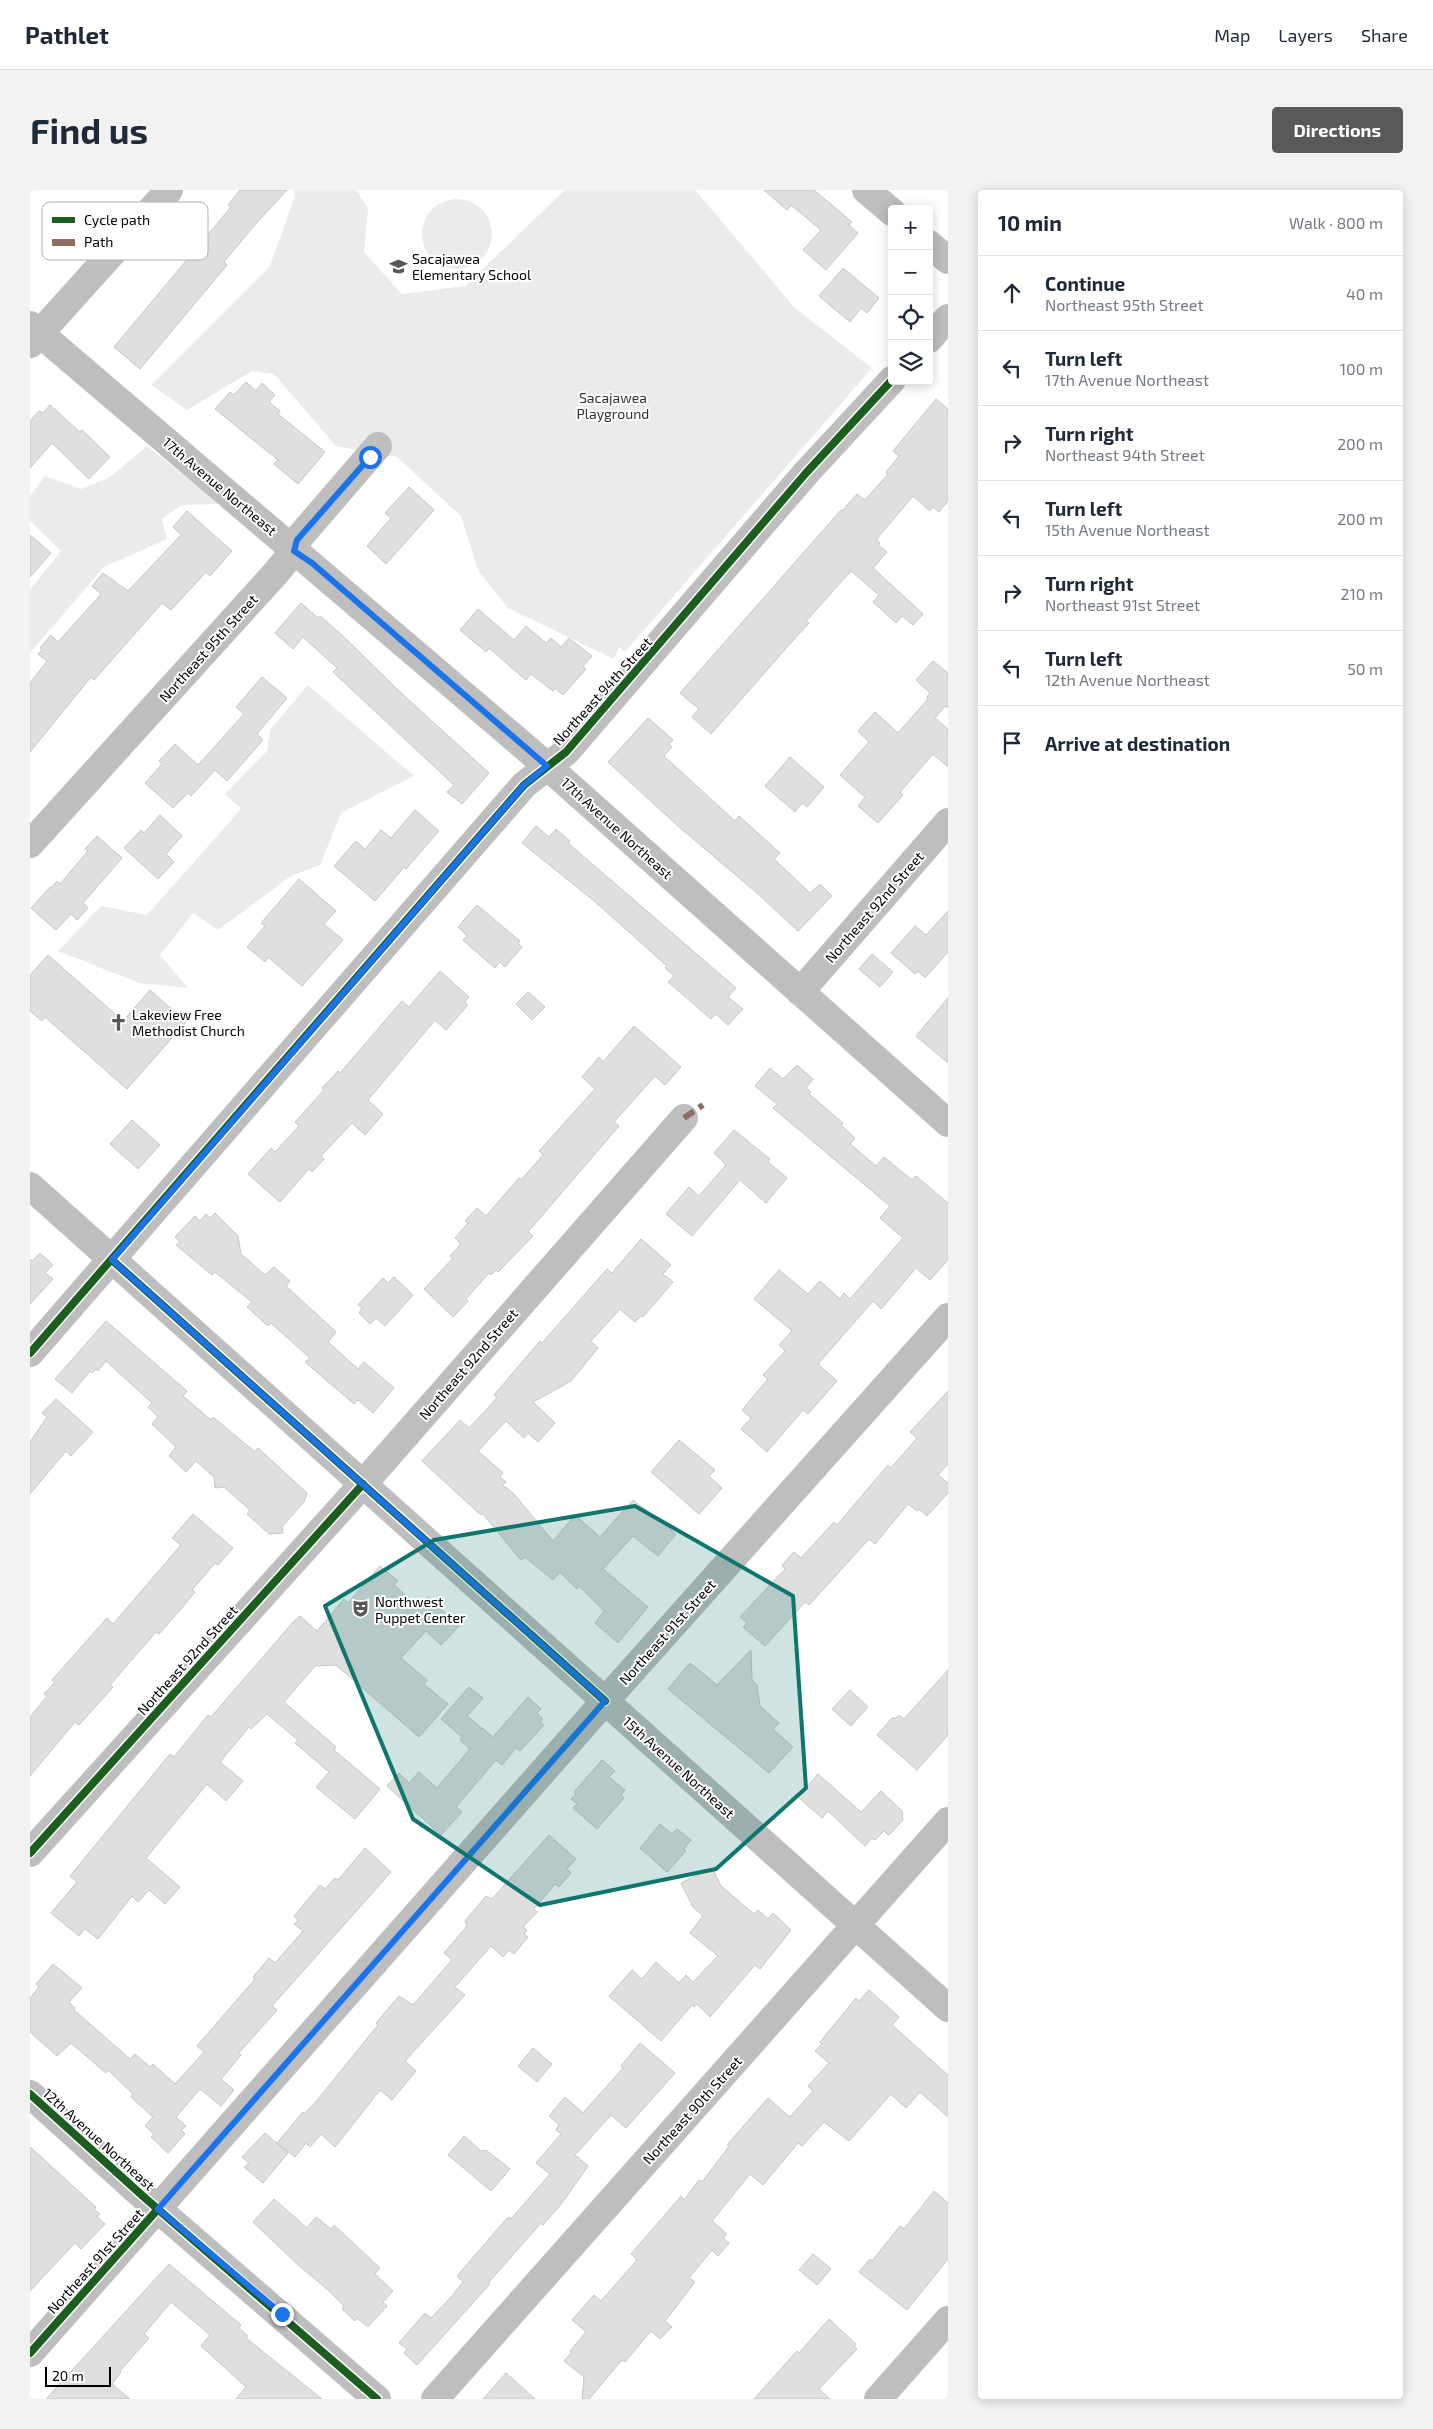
<!DOCTYPE html>
<meta charset="utf-8">
<style>
:root{--surface:#fff;--page:#f2f2f3;--text:#1f2937;--muted:#747a83;--line:#e0e1e3;--accent:#595959}
body{margin:0;font-family:"Exo 2",sans-serif;background:var(--page);color:var(--text)}
.controls{position:absolute;right:15px;top:15px;display:grid;overflow:hidden;border-radius:5px;box-shadow:0 2px 12px #0003}
.controls button{width:45px;height:45px;display:grid;place-items:center;padding:0;border:0;border-bottom:1px solid var(--line);background:var(--surface);color:var(--text);font:25px sans-serif}
.scale{position:absolute;left:15px;bottom:12px;width:66px;box-sizing:border-box;padding-left:5px;border:2px solid #000;border-top:0;font-size:14px;line-height:18px;white-space:nowrap;color:#000;-webkit-text-stroke:4px #fff;paint-order:stroke}
.stop{position:absolute;width:15px;height:15px;margin:-11px;border:4px solid #1a73e8;border-radius:50%;background:#fff}
.stop.end{background:#1a73e8;border-color:#fff;box-shadow:0 1px 5px #0008}
.list{margin:0;padding:0;list-style:none}
h2{display:flex;justify-content:space-between;align-items:center;height:65px;margin:0;padding:0 20px;font-size:21px}
h2 small{font-size:16px;font-weight:400;color:var(--muted)}
.list li{display:grid;grid-template-columns:32px 1fr auto;gap:15px;align-items:center;box-sizing:border-box;height:75px;padding:0 20px;border-top:1px solid var(--line)}
.list b{display:block;font-size:19px;white-space:nowrap}
.list p{margin:0;font-size:16px;white-space:nowrap;color:var(--muted)}
.list em{font-size:16px;font-style:normal;color:var(--muted)}
.icon{flex:none;width:28px;height:28px;fill:none;stroke:currentColor;stroke-width:2;stroke-linecap:round;stroke-linejoin:round}
.map{position:relative;flex:none;width:918px;height:2209px;overflow:hidden;border-radius:5px}
header{display:flex;align-items:center;gap:30px;box-sizing:border-box;height:70px;padding:0 25px;background:var(--surface);border-bottom:1px solid var(--line)}
header strong{font-size:24px}
nav{display:flex;gap:28px;margin-inline-start:auto;font-size:18px}
.intro{display:flex;align-items:center;justify-content:space-between;box-sizing:border-box;height:120px;padding:0 30px}
h1{margin:0;font-size:35px}
.button{padding:12px 22px;border-radius:5px;background:var(--accent);color:#fff;font-size:18px;font-weight:700}
main{display:flex;gap:30px;padding:0 30px}
aside{flex:1;background:var(--surface);border-radius:5px;box-shadow:0 2px 12px #0003}
.map>svg:first-child{display:block}
.green{fill:#ebebeb}
.building{fill:#dfdfdf;stroke:#c6c6c6}
.lines{fill:none;stroke-linecap:round;stroke-linejoin:round}
.minor{stroke:#bebebe;stroke-width:28}
.quiet{stroke:#8d6e63;stroke-width:6;stroke-dasharray:12 6;stroke-linecap:butt}
.cycleway-casing{stroke:#fff;stroke-width:11}
.cycleway{stroke:#1b5e20;stroke-width:8}
.route{stroke:#1a73e8;stroke-width:6}
.marked{fill:#0f766e;fill-opacity:0.2;stroke:#0f766e;stroke-width:4;stroke-linejoin:round}
.labels{text-anchor:middle;dominant-baseline:central;stroke-width:4;stroke-linejoin:round;paint-order:stroke}
.poi-label{font-size:14px;fill:#000;stroke:#fff;text-anchor:start}
.park-label{font-size:14px;fill:#323232;stroke:#fff}
.street-label{font-size:14px;fill:#000;stroke:#fff}
.key{fill:#fff;stroke:#b2b2b2;stroke-width:1}
.key-label{font-size:14px;fill:#000}
</style>
<header>
<strong>Pathlet</strong>
<nav><a>Map</a><a>Layers</a><a>Share</a></nav>
</header>
<div class="intro"><h1>Find us</h1><a class="button">Directions</a></div>
<main>
<div class="map">
<svg width="918" height="2209" viewBox="0 0 918 2209">
<rect width="100%" height="100%" fill="#fff"/>
<path class="green" d="M264,0h62l12,18 -4,44 38,42 63,-8 100,-96h130l100,118 77,60 -247,284 -6,-5 -5,12 -106,-51 -30,-38 -17,-54 -64,-59 -61,-11 -62,-72 -22,-3 -65,39 -36,-25 119,-119 25,-70z
M392 44a35 35 0 1 1 70 0a35 35 0 1 1-70 0Z
M117,256l74,58 -40,1 -19,14 5,20 -63,28 -74,86v-63l31,-39 -31,-30v-25l15,-20 36,13 28,-11z
M278,495l106,91 -73,37 -21,52 -29,11 -73,54 -25,-17 -33,42 28,33 -49,-5 -81,-32 43,-45 46,9 94,-106 -16,-15 42,-43 3,-21z"/>
<path class="building" d="M210,0h47l-34,37 -29,35 3,3 -87,104 -26,-22 117,-140 -3,-2z
M734,0h50l38,32 -3,3 9,8 -32,37 -23,-20 18,-20 -30,-25 -4,5z
M813,78l36,30 -12,15 -6,-5 -11,14 -31,-26z
M216,192l10,9 6,-8 13,12 -6,7 11,9 -2,3 47,38 -27,32 -24,-20 4,-4 -63,-51 15,-17 4,3z
M906,209l12,10v92l-9,11 -6,-5 -3,4 -17,-15 -37,44 4,3 -2,2 9,7 -14,16 50,46 -10,11 -11,-9 -6,7 -23,-21 6,-7 -28,-24 -45,50 3,2 -20,22 -78,89 -19,-17 7,-8 -19,-16 161,-183 1,1 15,-17 8,6 23,-26 -2,-2 13,-16 -6,-5z
M20,215l30,27 2,-2 28,27 -21,22 -37,-36 -22,25v-47l9,-10 4,2z
M379,297l25,23 -48,54 -19,-18 24,-28 -6,-5z
M157,321l45,40 -22,25 -4,-4 -35,38 -9,-7 -68,77 -3,-3 -61,75v-69l17,-22 -9,-7 4,-4 -2,-2 11,-13 7,7 43,-48 -9,-8 11,-13 25,18 53,-56 -8,-8z
M0,345l21,18 -21,24z
M271,413l17,15 2,-2 22,19 57,56 90,82 -27,31 -15,-12 7,-7 -121,-113 4,-4 -34,-31 -10,12 -18,-16z
M448,419l36,31 12,-14 20,17 5,-5 10,9 8,-9 23,18 -9,10 3,3 -23,26 -8,-7 -2,3 -22,-17 -5,6 -37,-32 -3,4 -26,-22z
M903,471l15,12v35l-3,-2 -10,12 13,11v38l-15,-13 -33,38 3,3 -25,28 -20,-17 7,-9 -25,-22 29,-33 -11,-11 17,-19 23,21 30,-34 -1,-2 3,-4 -14,-13z
M232,487l25,21 -30,36 6,6 -36,41 -12,-11 -24,26 -3,-3 -15,15 -28,-25 17,-19 -3,-3 16,-17 23,21 46,-51 -8,-7z
M618,528l25,22 -4,4 3,3 -8,9 71,65 4,-5 41,37 -6,6 36,34 10,-9 12,12 -34,35 -41,-38 -79,-67 -70,-64z
M760,567l34,30 -17,20 -5,-4 -7,9 -30,-26z
M385,620l24,21 -33,38 -2,-2 -29,34 -41,-35 22,-25 9,8 16,-19 10,8z
M130,625l22,21 -16,18 8,8 -16,17 -34,-31 17,-18 3,3z
M506,636l13,11 7,-8 14,12 -2,2 168,145 -8,9 15,12 -15,16 -12,-11 -5,5 -43,-37 6,-6 -9,-8 2,-2 -74,-66 -71,-57z
M67,646l25,22 -39,45 5,5 -11,12 -6,-6 -15,16 -25,-22 19,-21 1,1 6,-7 3,3 28,-33 -3,-2z
M269,689l37,32 -12,13 19,16 -41,46 -34,-29 -3,5 -18,-15 18,-21 -4,-3z
M447,715l43,36 -2,2 4,4 -17,20 -5,-5 -5,6 -32,-28 4,-4 -9,-9z
M918,721v41l-23,26 -7,-7 -3,3 -24,-21 24,-27 11,9z
M842,764l21,18 -13,15 -21,-18z
M18,765l75,66 27,-31 36,32 -59,67 -82,-72 -3,4 -12,-10v-36z
M410,781l29,26 -4,5 3,3 -22,25 -11,-10 -67,80 15,14 -18,21 -13,-12 -31,33 3,3 -12,13 -3,-3 -29,33 -32,-28 23,-26 4,4 24,-26 -4,-4 29,-32 -2,-2 16,-17 2,2 62,-72 7,6z
M498,802l17,15 -13,13 -16,-16z
M918,808v65l-32,-27z
M604,836l47,41 -16,18 -10,-9 -41,46 5,4 -91,106 5,4 -35,36 -2,-2 -5,5 -2,-2 -23,26 2,2 -15,16 -29,-28 29,-31 -3,-2 11,-12 -6,-6 13,-15 -3,-2 12,-13 9,8 33,-38 2,2 22,-25 -4,-4 56,-62 -13,-12 17,-20 4,5z
M767,875l16,14 -7,9 5,4 -2,2 34,29 -2,2 14,13 -5,6 26,22 8,-9 28,23 4,-4 32,27v57l-18,20 -14,-12 -35,41 -8,-8 -55,63 19,17 -29,33 -5,-4 -36,42 -26,-23 10,-11 -9,-8 26,-31 -5,-4 22,-24 -6,-6 13,-14 -38,-32 25,-29 29,24 12,-13 20,18 4,-6 6,6 53,-61 -23,-20 10,-12 -117,-98 4,-4 -22,-18 15,-18 13,11z
M102,930l28,25 -22,24 -28,-25z
M704,940l36,29 -2,3 19,16 -21,25 -26,-23 -48,56 -26,-22 23,-27 10,9 27,-31 -12,-12z
M185,1023l23,23 3,18 24,21 9,-8 16,14 -4,5 50,46 -8,10 30,27 6,-7 30,26 -21,25 -15,-13 -4,4 -49,-42 5,-4 -39,-35 -3,3 -21,-19 5,-5 -37,-30 -3,3 -36,-30 4,-3 -5,-5 20,-21 5,5 6,-7 4,4z
M611,1049l30,26 -8,9 10,8 -30,35 -2,-1 -6,6 -15,-13 -29,32 7,7 -27,33 -38,21 22,21 -17,19 -10,-9 -4,5 -18,-17 -28,30 25,22 -3,4 6,5 -3,3 11,9 39,47 22,-26 25,22 33,-37 43,34 -18,22 -25,-20 -30,33 45,38 -30,36 -23,-20 9,-12 -25,-25 -2,3 -17,-17 -7,8 -28,-23 -4,3 -39,-47 -1,2 -59,-54 38,-41 9,8 28,-30 -3,-3 46,-54 2,2 65,-74 5,4z
M10,1063l13,12 -8,8 8,6 -23,25v-45l2,2z
M364,1087l19,18 -28,31 -9,-8 -6,6 -11,-11 3,-5 -4,-3 25,-27 5,5z
M76,1131l81,70 -4,5 28,24 2,-3 42,35 3,-4 49,45 -3,9 -22,25 1,6 -14,1 -22,-20 3,-4 -26,-23 -9,1 -1,-11 -18,-16 -10,11 -17,-16 7,-9 -24,-23 6,-7 -10,-10 4,-4 -46,-42 -8,10 -2,-2 -4,4 -2,-2 -18,22 -17,-14z
M918,1201v73l-10,11 10,8v10l-21,23 -8,-7 -2,2 -9,-7 -33,40 -6,-5 -60,66 -4,-3 -40,44 -22,-19 4,-4 -7,-6 45,-48 -3,-4 12,-13 7,6 33,-36 3,3 51,-60 3,3 26,-30 -7,-6z
M26,1209l37,33 -22,24 -5,-5 -36,43v-52l17,-25 -5,-4z
M649,1250l36,30 -6,6 13,12 -23,26 -48,-42z
M163,1324l40,34 -15,17 -3,-2 -23,27 3,2 -14,17 -22,25 -3,-2 -46,53 3,2 -34,38 -4,-3 -45,54v-59l17,-21 -3,-2 11,-12 -3,-2 55,-62 6,6 68,-79 -9,-7z
M350,1376l18,15 -4,4 25,22 9,-10 31,29 -18,19 -15,-14 -25,27 26,22 -3,4 24,20 -29,33 -83,-72 -21,1 -31,36 52,45 -2,3 46,39 -25,30 -39,-32 13,-15 -34,-29 3,-3 -31,-26 -16,15 -2,-2 -29,35 23,19 -17,20 -19,-17 -61,74 34,29 -15,17 -16,-14 -11,12 -6,-6 -34,43 -13,-10 -6,7 -28,-23 26,-31 -7,-6 100,-122 4,3 34,-42 3,2 83,-96 6,-5 17,15 27,-32 4,4z
M721,1460l1,30 5,5 3,21 19,17 -6,6 20,18 -24,26 -101,-84 22,-26 27,22z
M918,1480v65l-31,35 -40,-35 16,-18 2,2 4,-4 5,4z
M439,1497l14,11 -16,18 26,21 35,-40 13,12 -4,4 6,6 -3,3 4,3 -24,26 -4,-3 -14,17 -6,-5 -40,47 6,5 -21,23 -54,-49 12,-13 10,10 10,-11 18,16 33,-39 -10,-9 2,-3 -21,-18z
M820,1500l18,17 -17,19 -19,-17z
M572,1570l13,11 -6,6 16,13 -4,5 3,3 -27,31 -24,-21 4,-4 -6,-5 5,-5 -2,-2z
M788,1584l43,38 20,-21 21,20 1,9 -14,15 -5,-4 -9,9 -3,-2 -7,8 -37,-35 -6,7 -24,-21z
M630,1634l12,10 5,-5 14,11 -7,9 2,2 -19,21 -27,-24z
M519,1645l27,24 -9,10 4,4 -12,14 -4,-3 -21,25 3,3 -14,15 4,3 -3,4 4,3 -14,17 -5,-4 -6,7 -12,-11 -36,41 10,8 -60,66 11,10 -24,29 -12,-10 -45,57 -14,-13 -11,13 -4,-4 -11,14 -18,-14 26,-31 1,2 10,-10 64,-79 -2,-2 23,-27 14,9 39,-45 -8,-7 23,-27 -2,-5 21,-25 6,3z
M335,1658l26,24 -119,134 5,4 -38,43 2,2 -20,24 13,11 -13,16 -21,-17 -24,28 10,9 -5,4 4,4 -17,19 -17,-16 3,-3 -9,-8 8,-9 -22,-20 2,-3 -25,-24 -2,3 -35,-30 -14,13 -27,-24v-34l9,-11 -3,-3 17,-20 29,24 -13,14 6,6 -1,2 56,49 5,-5 15,13 3,-3 22,20 29,-32 -7,-6 58,-67 -2,-2 16,-19 6,5 28,-32 -9,-7 4,-4 -4,-4 26,-31 5,4 10,-11 3,2z
M682,1678l9,18 33,28 4,-4 10,9 5,-6 18,17 -31,39 -5,-4 -45,52 -13,-13 -3,3 -2,-2 -31,36 -52,-45 23,-26 10,9 14,-17 23,21 7,-8 7,7 25,-26 -28,-23 13,-17 -10,-9 -12,-24z
M839,1800l30,27 -7,8 56,50v42l-28,-25 -14,16 -15,-14 -42,47 -25,-19 -22,24 -4,-3 -35,42 -13,-11 -38,47 15,13 -4,4 6,5 -11,13 -6,-6 -23,28 6,4 -30,39 7,6 -12,12 -9,-8 -26,31 -3,-2 -33,39h-7l2,-22 -20,-16 8,-9 -2,-1 16,-19 -14,-12 22,-25 7,6 36,-41 -6,-6 50,-58 3,4 15,-20 3,2 22,-29 5,-7 -2,-1 41,-47 22,19 23,-26 -5,-5 21,-23 -14,-12 7,-7 -2,-2 36,-44 3,3z
M610,1853l35,30 -49,55 -15,-13 -36,40 13,11 -26,37 -19,22 -2,-2 -52,59 1,2 -73,81 -13,-12 3,-4 -8,-6 26,-30 6,5 21,-22 11,-14 -6,-6 51,-59 3,2 39,-45 -14,-11 25,-29 -5,-4 3,-5 -10,-9 16,-19 18,16 40,-45 -2,-2z
M503,1858l19,16 -15,18 -19,-16z
M235,1943l23,20 -25,30 -19,-16 5,-4 -7,-6z
M434,1946l17,15 5,-1 24,19 -19,22 -43,-36z
M0,1957l66,60 -2,2 6,5 -3,3 8,7 -24,25 -6,-6 -45,48z
M904,2001l14,12v56l-41,51 -48,-38 11,-13 2,2 28,-35 4,3z
M244,2009l33,29 9,-11 15,12 3,-4 46,43 -5,6 18,17 -10,11 4,4 -19,21 -11,-9 -2,3 -13,-12 2,-3 -16,-16 -32,-27 -43,-41z
M783,2064l18,15 -14,16 -18,-15z
M139,2074l72,61 -2,3 9,8 -2,2 76,61h-86l10,-12 -45,-41 9,-11 -39,-33 -27,32 5,4 -29,33 1,1 -9,12 18,15h-84z
M799,2129l27,25 -2,2 3,3 -38,40 11,10h-76l43,-48 2,2z
M476,2183l29,26h-52z"/>
<g class="lines">
<path class="minor" d="M836,0l26,22
M899,54l19,16
M0,135l517,441 401,357
M899,149l19,-21
M0,154l139,-154
M0,654l245,-270 19,-23 3,-11 81,-94
M770,802l148,-170
M0,996l918,822
M0,1163l494,-568 42,-33 240,-279 86,-93
M0,1663l333,-369 321,-366
M0,1904l115,104 232,201
M0,2163l575,-652 343,-384
M405,2209l513,-578
M848,2209l70,-79"/>
<path class="quiet" d="M654,928l19,-13"/>
<defs>
<path id="cycleway" d="M82,1070l493,441
M0,1163l494,-568 42,-33 240,-279 86,-93
M0,1663l333,-369
M0,1904l115,104 232,201
M0,2163l128,-144"/>
</defs>
<use href="#cycleway" class="cycleway-casing"/>
<use href="#cycleway" class="cycleway"/>
</g>
<g class="lines">
<path class="route" d="M252,2124l-124,-105 447,-508 -493,-441 412,-475 23,-19 -235,-203 -18,-12 3,-11 73,-83"/>
</g>
<path class="marked" d="M605,1316l158,90 13,192 -90,81 -176,36 -127,-86 -88,-213 109,-66z"/>
<defs>
<symbol id="school-bare" viewBox="-9 -9 18 18"><path d="M0-5L7-2L0 1L-7-2ZM-4 1L0 2.5L4 1V4Q0 6-4 4Z" fill="#595959" stroke="#fff" stroke-width="2.5" paint-order="stroke"/></symbol>
<symbol id="church-bare" viewBox="-9 -9 18 18"><path d="M-1.2-6h2.4v3.5h3.3v2.4h-3.3V6h-2.4V-.1h-3.3v-2.4h3.3Z" fill="#595959" stroke="#fff" stroke-width="2.5" paint-order="stroke"/></symbol>
<symbol id="theatre-bare" viewBox="-9 -9 18 18"><path d="M-5-5.5Q0-4 5-5.5V0Q5 5 0 6Q-5 5-5 0ZM-3.3-2.5H-1v1.5H-3.3ZM1-2.5H3.3v1.5H1ZM-2.8 1Q0 5.5 2.8 1Z" fill="#595959" stroke="#fff" stroke-width="2.5" paint-order="stroke"/></symbol>
</defs>
<g fill-rule="evenodd">
<use href="#school-bare" x="356" y="64" width="25" height="25"/>
<use href="#church-bare" x="76" y="820" width="25" height="25"/>
<use href="#theatre-bare" x="318" y="1406" width="25" height="25"/>
</g>
<g class="labels">
<g class="poi-label">
<text x="382" y="68">Sacajawea<tspan x="382" dy="16">Elementary School</tspan></text>
<text x="102" y="824">Lakeview Free<tspan x="102" dy="16">Methodist Church</tspan></text>
<text x="345" y="1411">Northwest<tspan x="345" dy="16">Puppet Center</tspan></text>
</g>
<g class="park-label">
<text x="583" y="207">Sacajawea<tspan x="583" dy="16">Playground</tspan></text>
</g>
<g class="street-label">
<text transform="translate(190 296) rotate(40)">17th Avenue Northeast</text>
<text transform="translate(178 458) rotate(-48)">Northeast 95th Street</text>
<text transform="translate(572 501) rotate(-48)">Northeast 94th Street</text>
<text transform="translate(587 638) rotate(42)">17th Avenue Northeast</text>
<text transform="translate(844 717) rotate(-49)">Northeast 92nd Street</text>
<text transform="translate(438 1174) rotate(-49)">Northeast 92nd Street</text>
<text transform="translate(637 1442) rotate(-48)">Northeast 91st Street</text>
<text transform="translate(157 1470) rotate(-48)">Northeast 92nd Street</text>
<text transform="translate(649 1577) rotate(42)">15th Avenue Northeast</text>
<text transform="translate(662 1920) rotate(-48)">Northeast 90th Street</text>
<text transform="translate(69 1949) rotate(42)">12th Avenue Northeast</text>
<text transform="translate(65 2071) rotate(-48)">Northeast 91st Street</text>
</g>
</g>
<rect x="12" y="12" width="166" height="58" rx="8" class="key"/>
<rect x="22" y="27" width="23" height="6" fill="#1b5e20"/>
<rect x="22" y="49" width="23" height="7" fill="#8d6e63"/>
<g class="key-label">
<text x="54" y="35">Cycle path</text>
<text x="54" y="57">Path</text>
</g>
</svg>
<div class="controls">
<button>+</button>
<button>−</button>
<button><svg class="icon" aria-label="locate" viewBox="0 0 24 24"><circle cx="12" cy="12" r="6"/><path d="M12 2v4M12 18v4M2 12h4M18 12h4"/></svg></button>
<button><svg class="icon" aria-label="layers" viewBox="0 0 24 24"><path d="M12 4l9 5-9 5-9-5zM3 14l9 5 9-5"/></svg></button>
</div>
<div class="scale">20 m</div>
<div class="stop" style="left:340px;top:267px"></div>
<div class="stop end" style="left:252px;top:2124px"></div>
</div>
<aside>
<h2>10 min<small>Walk · 800 m</small></h2>
<ul class="list">
<li><svg class="icon" aria-label="ahead" viewBox="0 0 24 24"><path d="M12 20V5M6 11l6-6 6 6"/></svg><div><b>Continue</b><p>Northeast 95th Street</p></div><em>40 m</em></li>
<li><svg class="icon" aria-label="left" viewBox="0 0 24 24"><path d="M17 20v-9H6M10 6l-5 5 5 5"/></svg><div><b>Turn left</b><p>17th Avenue Northeast</p></div><em>100 m</em></li>
<li><svg class="icon" aria-label="right" viewBox="0 0 24 24"><path d="M7 20v-9h11M14 6l5 5-5 5"/></svg><div><b>Turn right</b><p>Northeast 94th Street</p></div><em>200 m</em></li>
<li><svg class="icon" aria-label="left" viewBox="0 0 24 24"><path d="M17 20v-9H6M10 6l-5 5 5 5"/></svg><div><b>Turn left</b><p>15th Avenue Northeast</p></div><em>200 m</em></li>
<li><svg class="icon" aria-label="right" viewBox="0 0 24 24"><path d="M7 20v-9h11M14 6l5 5-5 5"/></svg><div><b>Turn right</b><p>Northeast 91st Street</p></div><em>210 m</em></li>
<li><svg class="icon" aria-label="left" viewBox="0 0 24 24"><path d="M17 20v-9H6M10 6l-5 5 5 5"/></svg><div><b>Turn left</b><p>12th Avenue Northeast</p></div><em>50 m</em></li>
<li><svg class="icon" aria-label="arrive" viewBox="0 0 24 24"><path d="M6 21V4h12l-3 4 3 4H6"/></svg><div><b>Arrive at destination</b></div></li>
</ul>
</aside>
</main>
